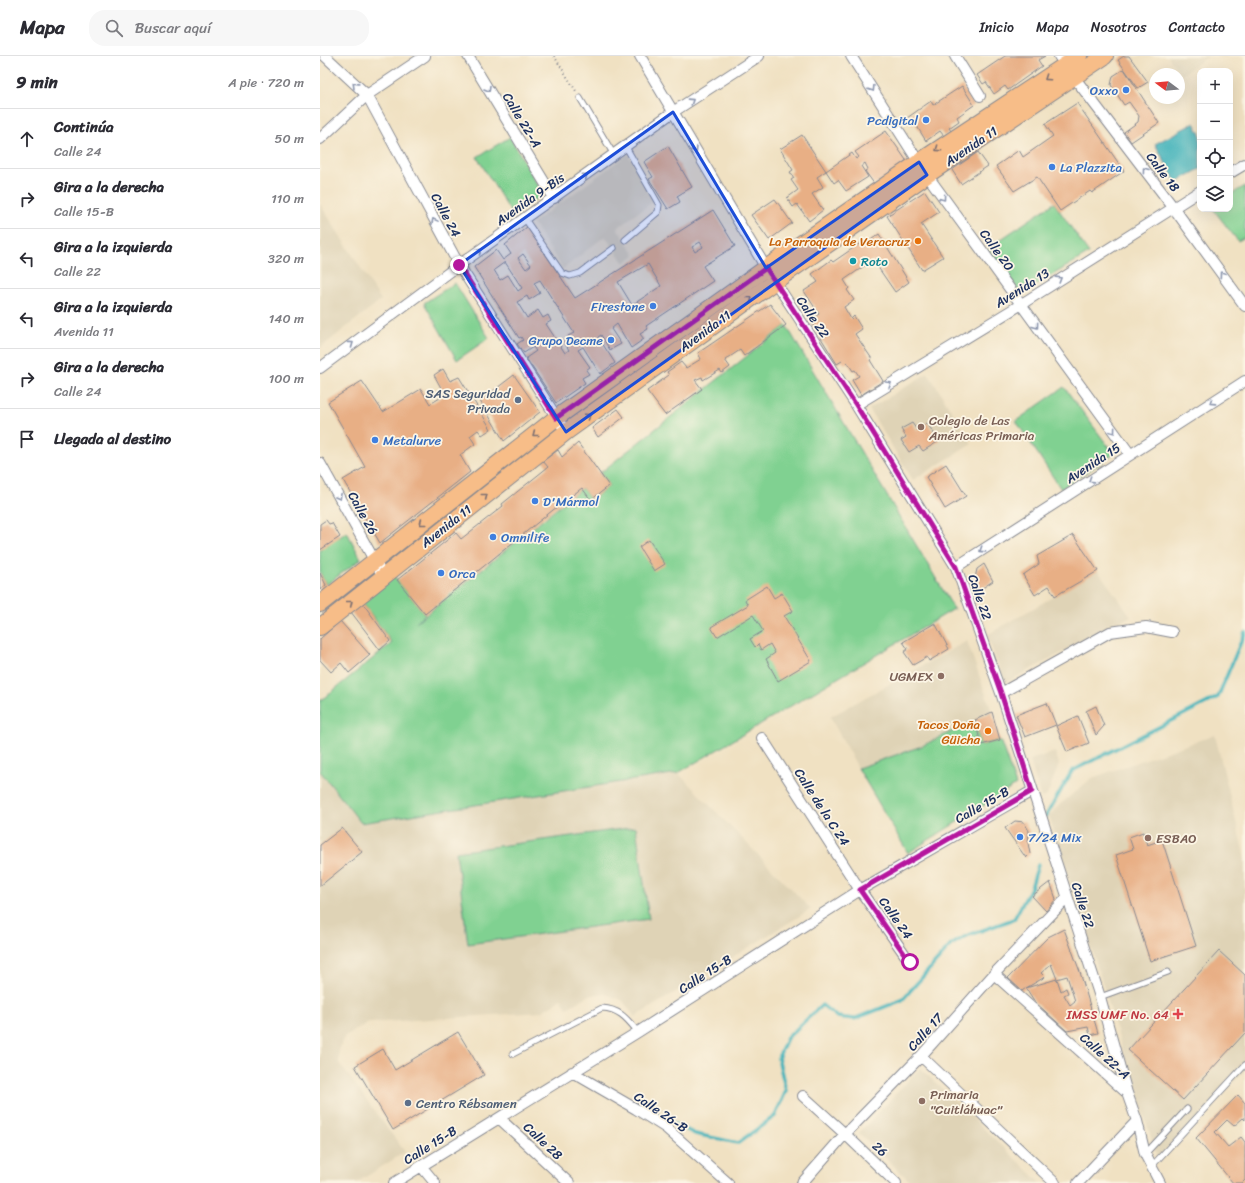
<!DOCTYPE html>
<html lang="es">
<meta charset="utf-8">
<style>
:root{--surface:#fff;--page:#f7f7f7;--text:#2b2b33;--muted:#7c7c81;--line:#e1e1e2}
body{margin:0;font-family:Sriracha,sans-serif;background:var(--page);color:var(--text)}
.controls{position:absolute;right:12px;top:12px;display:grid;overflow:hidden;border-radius:8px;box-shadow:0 4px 16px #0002}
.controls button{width:36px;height:36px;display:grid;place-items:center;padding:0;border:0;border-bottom:1px solid var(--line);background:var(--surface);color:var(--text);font:20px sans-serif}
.compass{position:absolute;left:829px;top:12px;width:36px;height:36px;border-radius:50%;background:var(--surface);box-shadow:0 4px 16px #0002;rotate:286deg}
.stop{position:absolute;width:12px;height:12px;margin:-9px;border:3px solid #b5179e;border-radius:50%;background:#fff}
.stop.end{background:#b5179e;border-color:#fff;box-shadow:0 1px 4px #0008}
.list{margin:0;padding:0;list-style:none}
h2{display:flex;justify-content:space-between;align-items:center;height:52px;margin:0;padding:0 16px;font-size:17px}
h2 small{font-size:13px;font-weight:400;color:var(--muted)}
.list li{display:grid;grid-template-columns:26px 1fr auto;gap:12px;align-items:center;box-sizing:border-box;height:60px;padding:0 16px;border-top:1px solid var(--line)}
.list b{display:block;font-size:15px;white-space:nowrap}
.list p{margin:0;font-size:13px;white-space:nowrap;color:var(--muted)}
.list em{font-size:13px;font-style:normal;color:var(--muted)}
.icon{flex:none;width:22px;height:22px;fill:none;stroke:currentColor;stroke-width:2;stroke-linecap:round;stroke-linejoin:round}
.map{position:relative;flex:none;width:925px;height:1127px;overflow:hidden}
header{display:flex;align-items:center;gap:24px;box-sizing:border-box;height:56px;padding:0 20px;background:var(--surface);border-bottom:1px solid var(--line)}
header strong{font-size:19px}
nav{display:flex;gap:22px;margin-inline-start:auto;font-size:14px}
.search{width:280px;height:36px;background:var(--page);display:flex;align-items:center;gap:10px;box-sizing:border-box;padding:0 14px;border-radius:16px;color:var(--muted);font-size:15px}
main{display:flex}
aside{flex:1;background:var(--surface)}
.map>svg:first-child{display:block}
.built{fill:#dfd3b6}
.green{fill:#80d191;stroke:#4e8078}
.water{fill:#44b4bb;stroke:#30728c}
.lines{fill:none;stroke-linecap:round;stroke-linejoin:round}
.stream{stroke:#44b4bb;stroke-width:3.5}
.building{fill:#e8af85;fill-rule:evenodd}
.lane-casing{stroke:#868890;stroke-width:7}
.street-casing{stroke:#868890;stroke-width:12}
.primary-casing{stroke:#868890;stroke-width:18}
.path{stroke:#868890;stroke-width:2;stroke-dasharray:1 3;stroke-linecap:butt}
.lane{stroke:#fff;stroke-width:5}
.street{stroke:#fff;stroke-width:10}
.primary{stroke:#f7bd88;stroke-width:16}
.oneway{stroke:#7e6f71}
.oneway2{stroke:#8d97ae}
.route{stroke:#b5179e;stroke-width:5}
.marked{fill:#1d4ed8;fill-opacity:0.2;stroke:#1d4ed8;stroke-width:3;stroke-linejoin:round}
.shop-dot{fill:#3f7fe0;stroke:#fcf5e5;stroke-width:1.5}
.food-dot{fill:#e8710a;stroke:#fcf5e5;stroke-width:1.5}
.culture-dot{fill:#0f9aa8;stroke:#fcf5e5;stroke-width:1.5}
.service-dot{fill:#5c6f8a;stroke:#fcf5e5;stroke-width:1.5}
.education-dot{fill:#8d6e63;stroke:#fcf5e5;stroke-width:1.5}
.health-dot{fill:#e0444e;stroke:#fcf5e5;stroke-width:1.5}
.labels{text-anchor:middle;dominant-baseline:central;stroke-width:3.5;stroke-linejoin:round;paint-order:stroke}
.shop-label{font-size:13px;fill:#366cbe;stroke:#fcf5e5;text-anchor:start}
.street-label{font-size:13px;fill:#1b2f5e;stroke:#fcf5e5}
.food-label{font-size:13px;fill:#c56008;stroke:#fcf5e5;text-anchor:end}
.culture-label{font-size:13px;fill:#0d838f;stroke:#fcf5e5;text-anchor:start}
.service-label{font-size:13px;fill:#4e5e75;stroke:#fcf5e5;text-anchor:end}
.education-label{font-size:13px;fill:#785e54;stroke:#fcf5e5;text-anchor:start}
.health-label{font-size:13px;fill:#be3a42;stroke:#fcf5e5;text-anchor:end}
</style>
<header>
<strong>Mapa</strong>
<div class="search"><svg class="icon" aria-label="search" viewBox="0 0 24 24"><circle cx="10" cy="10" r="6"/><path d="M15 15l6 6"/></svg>Buscar aquí</div>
<nav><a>Inicio</a><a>Mapa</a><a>Nosotros</a><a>Contacto</a></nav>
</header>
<main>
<aside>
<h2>9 min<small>A pie · 720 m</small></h2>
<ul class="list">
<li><svg class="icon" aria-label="ahead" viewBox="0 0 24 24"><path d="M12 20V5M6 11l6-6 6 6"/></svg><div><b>Continúa</b><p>Calle 24</p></div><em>50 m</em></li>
<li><svg class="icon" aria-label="right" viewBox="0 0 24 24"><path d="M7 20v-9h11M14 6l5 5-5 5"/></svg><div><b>Gira a la derecha</b><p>Calle 15-B</p></div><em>110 m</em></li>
<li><svg class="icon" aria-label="left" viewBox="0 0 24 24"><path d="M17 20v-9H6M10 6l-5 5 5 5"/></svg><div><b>Gira a la izquierda</b><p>Calle 22</p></div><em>320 m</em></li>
<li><svg class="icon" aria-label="left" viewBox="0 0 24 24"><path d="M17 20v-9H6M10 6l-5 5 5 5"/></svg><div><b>Gira a la izquierda</b><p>Avenida 11</p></div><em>140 m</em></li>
<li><svg class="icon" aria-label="right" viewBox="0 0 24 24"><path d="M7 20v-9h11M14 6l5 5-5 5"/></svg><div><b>Gira a la derecha</b><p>Calle 24</p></div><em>100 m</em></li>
<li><svg class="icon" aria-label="arrive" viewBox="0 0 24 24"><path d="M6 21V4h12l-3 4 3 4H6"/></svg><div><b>Llegada al destino</b></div></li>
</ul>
</aside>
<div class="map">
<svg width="925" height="1127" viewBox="0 0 925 1127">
<rect width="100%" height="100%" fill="#fcf5e5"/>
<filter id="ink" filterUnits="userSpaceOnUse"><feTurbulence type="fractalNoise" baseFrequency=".025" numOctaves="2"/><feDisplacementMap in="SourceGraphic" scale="8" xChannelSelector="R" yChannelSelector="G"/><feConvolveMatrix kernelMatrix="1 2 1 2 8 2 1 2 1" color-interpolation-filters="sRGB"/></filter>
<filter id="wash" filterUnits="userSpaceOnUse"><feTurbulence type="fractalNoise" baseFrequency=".012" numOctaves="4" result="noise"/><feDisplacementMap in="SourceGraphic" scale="16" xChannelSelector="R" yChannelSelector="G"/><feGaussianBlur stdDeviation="0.9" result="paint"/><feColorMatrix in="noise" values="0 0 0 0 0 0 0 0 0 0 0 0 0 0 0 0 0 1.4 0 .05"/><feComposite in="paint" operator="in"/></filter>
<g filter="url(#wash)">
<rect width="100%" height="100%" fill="#f0e1c2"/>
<path class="built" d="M848,0h41l-28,19z
M308,98l27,46 -38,28 18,27 -11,8 -19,-27 -42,33 -30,-46z
M0,148l61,96 -61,48z
M608,317l44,71 -59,36 -44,-71z
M778,515l33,45 -126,67 -18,-48z
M647,585l25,71 -70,34 -64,22 -28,-51z
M895,679l30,124v211l-86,91 -33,-100 -25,-83 -52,-162 8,-9 35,-29z
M735,696l4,12 -12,32 -6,2 -11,-38z
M0,715l41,52 317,-50 133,136 -176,108 -13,-17 -19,-7 -15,3 -21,12 -6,-9 -20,13 -173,11 -23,13 -6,14v13l66,89 -49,31h-36z
M600,1012l121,115h-129l-53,-50z"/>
<path class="green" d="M190,81l33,57 -30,22 -36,-59z
M925,130v51l-7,4 -25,-32h17v-14z
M734,147l35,50 -68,41 -33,-46z
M135,227l34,55 -32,22 -33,-57z
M466,269l168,284 -276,164 -317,50 -41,-52v-70l72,-58 -30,-41 32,-26 31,38 -9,9 166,-135 9,12 18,-14 -9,-13z
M744,331l50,67 -53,35 -45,-68z
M27,476l14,27 -35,26 -6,-12v-23z
M655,664l6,25 19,-5 16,45 -108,68 -50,-85 64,-22z
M316,771l13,92 -181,25 -12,-92z"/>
<path class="water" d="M874,67l6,11v35l-24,13 -21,-38z"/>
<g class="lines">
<path class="stream" d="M726,760l26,-45 146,-74 27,-65
M327,1054l48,24 43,9 37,-27 11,-25 -8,-33 9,-20 35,-33 15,12 17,2 48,-19 49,-55 15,-9 48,-17 17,-31 7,-23"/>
</g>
<g id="blocks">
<path class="building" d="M685,0h40l-7,4 4,6 -34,24 -3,-4 -11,8 -8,-12 -3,2 -6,-9z
M804,0h5l19,26 -10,6 -20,-28z
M804,13l35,54 -28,19 -7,-10 14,-10 1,-6 -10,-14 -5,3 -13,-20 2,-9z
M642,30l12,19 -17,12 2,4 -10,7 2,3 -7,5 -4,-5 -14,10 -11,-18 -3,2 -5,-7 24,-17 2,4z
M757,47l47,68 -32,22 -2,-2 -30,20 -23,-34 -23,14 -18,-25 23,-16 4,7 30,-21 -8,-12z
M566,75l22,32 -33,22 -10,-14 3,-2 -3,-6 -4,3 7,11 -22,14 -8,-11 -4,3 -8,-12 -9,6 6,10 -11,7 11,16 -14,11 -12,-17 -4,3 -6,-9 11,-8 -7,-10 3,-2 -4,-6 3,-2 -13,-21 22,-14 24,36 26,-18 4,6 3,-2 -4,-5z
M348,90l24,41 -15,9 3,6 -12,7 -19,-30 4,-2 -9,-15z
M658,96l10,14 -27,18 -9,-14z
M605,135l14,21 -18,12 22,33 -21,13 -35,-54z
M455,143l17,24 -23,17 -18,-25z
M393,154l22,36 -32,20 10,15 -67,45 2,3 -8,5 4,5 -13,9 -14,-24 -6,5 10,15 -11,6 -9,-15 -3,2 17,26 -15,11 -17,-27 -5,3 12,17 -4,3 3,4 -7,4 3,5 -29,20 -30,-45 10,-7 -3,-4 -9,6 -7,-9 6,-4 -2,-3 -2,1 -45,-71 22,-17 7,10 8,-6 -6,-9 22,-18 48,71zM380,186l3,5 -8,5 -3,-5zM203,198l8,11 -5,4 -8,-11zM185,206l17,26 -4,3 -10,-16 -8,5 -6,-10zM328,208l13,22 -29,19 -14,-23zM220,224l34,53 -6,3 1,3 -5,3 5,8 -4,3 -19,-29 5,-3 -3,-6 -5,3 -5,-8 -11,8 -10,-16 10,-6 2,4 11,-7 -6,-10z
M559,178l30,48 -14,10 -22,-32 -29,20 5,8 -2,2 7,10 -10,7 7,12 3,-3 8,13 -7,5 17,25 -2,1 13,21 -22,14 -9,-15 7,-4 -4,-6 -2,1 -6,-9 -2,2 -3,-3 -5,3 -27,-44 9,-6 -15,-23 14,-9 -6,-8 19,-14 2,2 29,-20 2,3z
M450,248l16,21 -42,31 -4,-6 -15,10 5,7 -8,6 -2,-3 -17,10 -1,-3 -7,3 7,9 -37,26 -18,-24 22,-16 -2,-3 14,-10 5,6 15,-9 -3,-6z
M123,313l7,12 9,-4 32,52 -9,6 -4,-5 -8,6 5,8 -15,11 10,17 -90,71 -37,-63 22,-13 -37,-65 34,-21 21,31 38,-23 9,15 15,-9 -11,-20z
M194,319l26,37 -36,29 -24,-40z
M298,353l6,8 -26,20 -6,-9z
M592,367l5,7 10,-7 12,18 -16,10 -4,-5 -10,6 -8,-12 5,-3 -5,-8z
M258,387l31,43 -18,14 -9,-12 -29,22 -128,104 -28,-34 59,-47 5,6 42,-33 -1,-2 46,-37 -5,-6 15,-11 4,7z
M626,408l20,32 -21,13 -19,-32z
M6,464l3,4 3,-1 8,14 -20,13v-26z
M753,479l25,36 -43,25 -6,-10 -14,9 -12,-20 16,-11 -2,-8z
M329,484l16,24 -11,7 -15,-24z
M664,508l9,17 -15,10 -4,-8 3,-14z
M0,517l6,12 -6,5z
M447,530l7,12 8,-5 11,18 -9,5 27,45 -33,20 -12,-22 9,-6 -5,-9 -9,6 -3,-6 -3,3 -5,-8 13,-8 -10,-16 -36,22 -6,-10 37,-22 -3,-5z
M42,546l28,39 -10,9 -29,-38z
M20,565l30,34 -21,18 -8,-10 -10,9 -11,-12v-21z
M615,567l14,26 -20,12 -2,-4 -14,8 -9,-13 4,-3 -5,-7z
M727,647l9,22 -31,12 -9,-22z
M776,650l8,20 -8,9 -10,-24z
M672,656l8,28 -19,5 -6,-25z
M758,660l11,27 -22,9 -11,-26z
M695,765l9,1 5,9 -1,12 2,11 -4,4 -21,-30z
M22,772l20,24 -42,34v-41z
M823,776l4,13 15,-5 34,106 -46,15 -34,-106 17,-6 -4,-12z
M730,826l6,17 -10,12 -14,-15z
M744,873l16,43 18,61 -8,2 -2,-8 -21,4 -32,-29 -9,-14 -4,3 -14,-13 40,-41zM731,908l6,15 10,-3 8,25 -5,4 -6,-10 4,-2 -2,-5 -5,3 -4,-12 -31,9 19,-11 -4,-4z
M899,895l26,24v58l-62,67 -55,-50z
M138,976l26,43 -91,55 -38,-64 28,-17 12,21z
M918,1039l7,8v17l-2,-2 -9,8 -7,-6 -12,12 13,15 13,-10 4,5v38l-3,3h-9l-37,-45z"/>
</g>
</g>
<g filter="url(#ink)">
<use href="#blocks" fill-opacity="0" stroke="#868890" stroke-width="1"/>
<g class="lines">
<defs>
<path id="lane" d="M260,42l34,57
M205,163l37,54 8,3 10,-3 34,-25
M305,184l33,-28 1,-7 -33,-58
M780,941l68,-25
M193,998l89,-46c18,1 25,11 36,24
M825,1098l42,-45
M831,1111l94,-102"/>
<path id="street" d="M5,0l42,39 92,170 107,167
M148,0l86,142
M320,0l126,212 90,137 100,162 45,126 99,304 27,96 10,28 8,33 15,29
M531,0l76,119 203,279
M635,0l25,40
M739,0l15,21 99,130 72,99
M0,83l47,-44 58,-39
M910,117l15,-9
M0,312l139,-103 214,-153 86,-56
M536,349l164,-100 180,-114
M0,407l63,113
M636,511l289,-186
M681,637l109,-61 36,-5 26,5
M442,682l98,152 50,72
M674,918l133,119
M601,1000l134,127
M252,1016l64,37 30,19 62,55
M483,1040l42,38 51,49
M179,1062l70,65
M101,1110l14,17
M74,1127l244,-151 222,-142 172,-99
M482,1127l43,-49 76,-78 73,-82 73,-76
M758,1127l59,-62"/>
<path id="primary" d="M0,548l236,-186 210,-150 153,-106 160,-106
M0,571l246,-195 208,-150 153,-107 178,-119"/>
</defs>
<use href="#lane" class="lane-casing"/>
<use href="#street" class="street-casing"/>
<use href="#primary" class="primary-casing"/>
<path class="path" d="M234,0l22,35"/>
<use href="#lane" class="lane"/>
<use href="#street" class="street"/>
<use href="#primary" class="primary"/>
</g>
<defs><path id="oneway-chevron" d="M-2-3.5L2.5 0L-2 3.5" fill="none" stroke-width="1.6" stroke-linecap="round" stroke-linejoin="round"/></defs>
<g class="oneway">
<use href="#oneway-chevron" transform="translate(727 22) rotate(146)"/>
<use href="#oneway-chevron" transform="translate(618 93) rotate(146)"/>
<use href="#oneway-chevron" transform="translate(430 243) rotate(-36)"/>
<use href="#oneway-chevron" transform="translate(268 360) rotate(-36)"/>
<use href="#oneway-chevron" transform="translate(215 378) rotate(142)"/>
<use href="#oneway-chevron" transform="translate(165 440) rotate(-38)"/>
<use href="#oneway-chevron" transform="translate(102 467) rotate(142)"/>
<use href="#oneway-chevron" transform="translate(30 547) rotate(-39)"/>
</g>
<g class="oneway2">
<use href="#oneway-chevron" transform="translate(35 29) rotate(-136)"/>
<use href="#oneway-chevron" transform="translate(168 33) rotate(59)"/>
<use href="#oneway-chevron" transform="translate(552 33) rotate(58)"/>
<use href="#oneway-chevron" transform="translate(371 45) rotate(-33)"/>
<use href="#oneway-chevron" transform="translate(375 94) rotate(59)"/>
<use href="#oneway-chevron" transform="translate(825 114) rotate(-127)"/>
<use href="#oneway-chevron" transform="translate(265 120) rotate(-36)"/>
<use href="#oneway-chevron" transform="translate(623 142) rotate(54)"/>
<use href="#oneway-chevron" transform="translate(114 165) rotate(-118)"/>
<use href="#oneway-chevron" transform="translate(159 195) rotate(-35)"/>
<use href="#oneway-chevron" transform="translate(902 218) rotate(-126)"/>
<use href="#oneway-chevron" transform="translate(739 223) rotate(-32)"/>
<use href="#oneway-chevron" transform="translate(716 270) rotate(54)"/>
<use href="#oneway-chevron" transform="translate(31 288) rotate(-36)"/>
<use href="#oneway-chevron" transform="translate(569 328) rotate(-31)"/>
<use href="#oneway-chevron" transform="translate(892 346) rotate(147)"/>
<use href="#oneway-chevron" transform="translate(793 375) rotate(54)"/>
<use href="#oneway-chevron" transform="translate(771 424) rotate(147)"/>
<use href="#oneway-chevron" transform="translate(19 441) rotate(61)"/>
<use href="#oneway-chevron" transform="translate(662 494) rotate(147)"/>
</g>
</g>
<g class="lines" filter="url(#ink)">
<path class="route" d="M139,209l97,153 210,-150 90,137 100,162 45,126 31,98 -172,99 50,72"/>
</g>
<path class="marked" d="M353,56l93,156 153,-106 8,13 -361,257 -107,-167z"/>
<g class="shop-dot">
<circle cx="806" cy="34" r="4"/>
<circle cx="606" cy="64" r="4"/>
<circle cx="732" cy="111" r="4"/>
<circle cx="333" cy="250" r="4"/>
<circle cx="291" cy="284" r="4"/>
<circle cx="55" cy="384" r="4"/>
<circle cx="215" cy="445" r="4"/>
<circle cx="173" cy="481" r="4"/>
<circle cx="121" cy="517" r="4"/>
<circle cx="700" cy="781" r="4"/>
</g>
<g class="food-dot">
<circle cx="598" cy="185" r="4"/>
<circle cx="668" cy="675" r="4"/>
</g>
<circle class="culture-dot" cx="533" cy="205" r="4"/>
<g class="service-dot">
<circle cx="198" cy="344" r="4"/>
<circle cx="88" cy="1047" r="4"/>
</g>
<g class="education-dot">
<circle cx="601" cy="371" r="4"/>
<circle cx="621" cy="620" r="4"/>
<circle cx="828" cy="782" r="4"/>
<circle cx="602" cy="1045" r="4"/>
</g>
<path class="health-dot" d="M856 952h4v4h4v4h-4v4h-4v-4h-4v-4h4z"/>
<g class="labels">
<g class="shop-label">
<text x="798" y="34" text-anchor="end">Oxxo</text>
<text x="598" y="64" text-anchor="end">Pcdigital</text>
<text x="740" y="111">La Plazzita</text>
<text x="325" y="250" text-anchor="end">Firestone</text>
<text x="283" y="284" text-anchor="end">Grupo Decme</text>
<text x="63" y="384">Metalurve</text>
<text x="223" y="445">D'Mármol</text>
<text x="181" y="481">Omnilife</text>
<text x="129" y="517">Orca</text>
<text x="708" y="781">7/24 Mix</text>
</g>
<g class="street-label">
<text transform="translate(202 64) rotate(59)">Calle 22-A</text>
<text transform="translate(651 90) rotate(-34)">Avenida 11</text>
<text transform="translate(843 116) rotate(53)">Calle 18</text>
<text transform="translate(210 143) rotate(-35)">Avenida 9-Bis</text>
<text transform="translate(126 159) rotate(62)">Calle 24</text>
<text transform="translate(677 194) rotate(54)">Calle 20</text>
<text transform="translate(702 232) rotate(-32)">Avenida 13</text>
<text transform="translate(493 261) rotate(56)">Calle 22</text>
<text transform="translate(385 275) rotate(-36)">Avenida 11</text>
<text transform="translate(773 407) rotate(-33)">Avenida 15</text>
<text transform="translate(43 457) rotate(61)">Calle 26</text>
<text transform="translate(126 470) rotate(-38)">Avenida 11</text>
<text transform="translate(660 541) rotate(71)">Calle 22</text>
<text transform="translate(662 749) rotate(-30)">Calle 15-B</text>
<text transform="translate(502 751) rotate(57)">Calle de la C 24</text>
<text transform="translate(763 849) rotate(72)">Calle 22</text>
<text transform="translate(576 862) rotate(55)">Calle 24</text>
<text transform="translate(385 918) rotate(-33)">Calle 15-B</text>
<text transform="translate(605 976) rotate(-48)">Calle 17</text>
<text transform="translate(785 1000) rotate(42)">Calle 22-A</text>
<text transform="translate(341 1056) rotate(34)">Calle 26-B</text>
<text transform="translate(223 1085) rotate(43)">Calle 28</text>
<text transform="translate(110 1089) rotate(-32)">Calle 15-B</text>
<text transform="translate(560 1093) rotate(44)">26</text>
</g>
<g class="food-label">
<text x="590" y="185">La Parroquia de Veracruz</text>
<text x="660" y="668">Tacos Doña<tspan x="660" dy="15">Güicha</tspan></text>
</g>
<g class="culture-label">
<text x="541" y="205">Roto</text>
</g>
<g class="service-label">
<text x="190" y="337">SAS Seguridad<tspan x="190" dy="15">Privada</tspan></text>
<text x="96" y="1047" text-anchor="start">Centro Rébsamen</text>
</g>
<g class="education-label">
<text x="609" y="364">Colegio de Las<tspan x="609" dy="15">Américas Primaria</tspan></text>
<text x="613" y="620" text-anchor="end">UGMEX</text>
<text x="836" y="782">ESBAO</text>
<text x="610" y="1038">Primaria<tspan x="610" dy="15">"Cuitláhuac"</tspan></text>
</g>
<g class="health-label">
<text x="849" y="958">IMSS UMF No. 64</text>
</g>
</g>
</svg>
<div class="controls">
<button>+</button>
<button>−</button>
<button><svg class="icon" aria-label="locate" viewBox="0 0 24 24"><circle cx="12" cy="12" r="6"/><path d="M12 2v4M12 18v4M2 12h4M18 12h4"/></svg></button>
<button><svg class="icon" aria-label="layers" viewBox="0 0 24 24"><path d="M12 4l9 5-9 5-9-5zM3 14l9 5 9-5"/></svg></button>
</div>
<svg class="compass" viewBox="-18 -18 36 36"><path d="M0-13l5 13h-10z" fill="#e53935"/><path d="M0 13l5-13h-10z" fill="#7c7c81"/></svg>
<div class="stop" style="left:590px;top:906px"></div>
<div class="stop end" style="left:139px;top:209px"></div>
</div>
</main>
